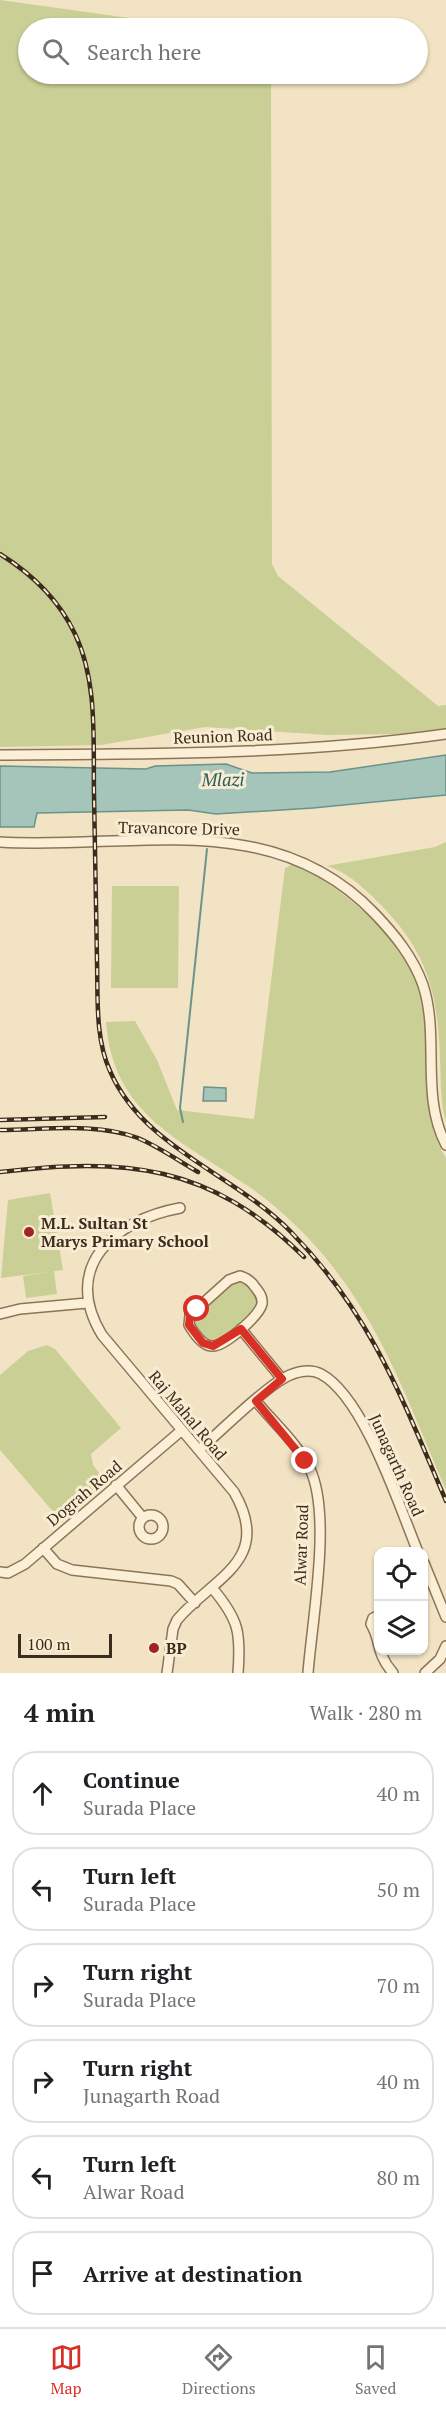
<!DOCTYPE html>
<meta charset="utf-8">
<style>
:root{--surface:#fff;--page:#f2f2f2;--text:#202124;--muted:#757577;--line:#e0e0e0;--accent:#d93025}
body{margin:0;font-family:"PT Serif",serif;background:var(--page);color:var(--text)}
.controls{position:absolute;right:18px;bottom:18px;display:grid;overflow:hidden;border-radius:12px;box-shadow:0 2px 4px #0004}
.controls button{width:54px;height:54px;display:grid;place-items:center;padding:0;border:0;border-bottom:2px solid var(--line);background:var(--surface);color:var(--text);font:30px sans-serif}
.scale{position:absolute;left:18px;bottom:15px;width:94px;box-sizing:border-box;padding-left:6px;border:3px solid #3c2c1d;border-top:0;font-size:16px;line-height:21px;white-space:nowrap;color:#3c2c1d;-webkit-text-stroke:4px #f8edd3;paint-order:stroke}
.stop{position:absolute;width:18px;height:18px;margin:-14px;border:4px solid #d93025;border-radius:50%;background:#fff}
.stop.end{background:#d93025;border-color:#fff;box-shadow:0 2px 6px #0008}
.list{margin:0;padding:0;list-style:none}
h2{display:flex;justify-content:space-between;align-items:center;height:78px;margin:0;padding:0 24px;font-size:26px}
h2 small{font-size:20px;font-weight:400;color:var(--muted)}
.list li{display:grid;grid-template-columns:39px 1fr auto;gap:18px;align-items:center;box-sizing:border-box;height:84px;margin:0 12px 12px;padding:0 12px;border:2px solid var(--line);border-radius:24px}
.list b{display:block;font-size:22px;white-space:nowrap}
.list p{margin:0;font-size:20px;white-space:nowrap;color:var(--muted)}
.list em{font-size:20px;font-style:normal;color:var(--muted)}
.icon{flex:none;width:33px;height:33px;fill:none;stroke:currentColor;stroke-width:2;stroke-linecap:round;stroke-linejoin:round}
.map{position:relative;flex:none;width:446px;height:1673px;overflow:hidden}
.search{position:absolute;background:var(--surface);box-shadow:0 2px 4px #0004;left:18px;right:18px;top:18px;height:66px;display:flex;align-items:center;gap:15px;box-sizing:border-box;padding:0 21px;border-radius:33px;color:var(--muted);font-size:22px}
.sheet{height:654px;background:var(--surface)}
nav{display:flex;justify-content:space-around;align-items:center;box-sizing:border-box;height:84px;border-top:2px solid var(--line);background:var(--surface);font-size:16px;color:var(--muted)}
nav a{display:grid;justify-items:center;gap:3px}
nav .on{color:var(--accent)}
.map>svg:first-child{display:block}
.green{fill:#cad095}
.water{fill:#a5c4ba;stroke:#6b9389;stroke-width:1.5}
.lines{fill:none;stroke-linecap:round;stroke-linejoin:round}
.stream{stroke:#6b9389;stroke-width:2}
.minor-casing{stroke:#8d7458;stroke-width:12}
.minor{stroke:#fbf0d7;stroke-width:9}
.rail-casing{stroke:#3c2c1d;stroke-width:4.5}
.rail{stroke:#f8edd3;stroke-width:2;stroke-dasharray:7;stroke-linecap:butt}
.route{stroke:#d93025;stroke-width:8}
.poi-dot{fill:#a12325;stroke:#f8edd3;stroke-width:2}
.labels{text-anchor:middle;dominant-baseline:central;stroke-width:6;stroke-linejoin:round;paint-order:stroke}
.street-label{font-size:16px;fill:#3c2c1d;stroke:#f8edd3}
.poi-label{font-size:16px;font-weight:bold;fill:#3c2c1d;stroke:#f8edd3;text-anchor:start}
.water-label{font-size:18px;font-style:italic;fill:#2b5d59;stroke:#f8edd3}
</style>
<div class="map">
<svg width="446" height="1673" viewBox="0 0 446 1673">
<rect width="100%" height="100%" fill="#f1e3c3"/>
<path class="green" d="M0,0l129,18v10h-101v46h243l1,490 6,12 160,130 8,-1v23l-41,6 -77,1 -123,-8 -104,18 -101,2z
M446,842v280c-6,-20 -5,-42 -6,-63 -2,-65 -12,-106 -59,-154 -15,-15 -34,-34 -55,-39l109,-19z
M295,863c50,28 111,75 127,134 5,19 3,40 4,59 1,37 0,70 20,102v332c-33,-76 -61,-157 -113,-223 -23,-30 -51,-57 -82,-79 -68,-47 -138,-72 -145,-166l29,-1 22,39 20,50 77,9 31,-251z
M112,886h67l-1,102h-67z
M50,1193l13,77 -9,1 3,23 -31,4 -3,-22 24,-4 -46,6 7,-78z
M237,1280h9l13,19c-4,18 -32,44 -51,43l-16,-18c5,-17 28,-37 45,-44z
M47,1345l8,4 66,79 -30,26 2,11 14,19 -45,38 -62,-72v-75l28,-24z"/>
<path class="water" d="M446,755v40l-133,13 -97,6 -28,-4 -151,3 -3,14h-34v-61l146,3 9,-3 71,-2 26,9 78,-1z
M204,1087l22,1v13h-23z"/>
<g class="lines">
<path class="stream" d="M183,1122l-3,-14 27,-259"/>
<defs>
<path id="minor" d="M0,755c149,-1 298,0 446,-21
M0,842c132,8 272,-36 375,72 20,21 38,43 48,71 17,52 -3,110 23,160
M240,1276c7,2 11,5 15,11 4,5 8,10 7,17 -3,12 -37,42 -49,42 -10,1 -19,-13 -24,-21l1,-10 39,-35z
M0,1314l20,-5 67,-6
M241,1329l41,50
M256,1401c18,22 42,43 54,68 22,47 2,151 -2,204
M199,1450c21,-18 69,-66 91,-75 10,-4 21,-6 31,-1 43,23 78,132 97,178
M116,1485l27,33
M139 1527a12 12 0 1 1 24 0a12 12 0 1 1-24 0Z
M43,1548l14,16 15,6 99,11 7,3 17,19
M424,1563l22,54
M0,1572l8,1 17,-9 157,-134
M213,1589c26,31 28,44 25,84
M378,1616l-5,2 -2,6c10,16 4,28 22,49
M167,1673l6,-44 4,-9c35,-42 97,-59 57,-128l-132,-157c-41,-68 12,-115 78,-127
M425,1673l15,-14 6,-13"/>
</defs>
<use href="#minor" class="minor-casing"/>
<use href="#minor" class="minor"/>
<defs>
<path id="rail" d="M0,554c32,20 59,46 75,80 23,48 18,108 19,160 1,56 2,111 3,167 1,36 -2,77 13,110 33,77 125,103 181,161 80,82 111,166 155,269
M0,1120l105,-3
M0,1130c44,0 96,-8 138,8 21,9 41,23 60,34
M0,1172c125,-15 210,-8 304,85"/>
</defs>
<use href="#rail" class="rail-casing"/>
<use href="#rail" class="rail"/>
</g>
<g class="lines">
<path class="route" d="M197,1309l-7,6 -1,10 14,18 10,3 28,-17 41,50 -26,22 49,60"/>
</g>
<g class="poi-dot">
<circle cx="29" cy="1232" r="6"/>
<circle cx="154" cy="1648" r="6"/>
</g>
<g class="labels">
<g class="street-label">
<text transform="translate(223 736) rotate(-2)">Reunion Road</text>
<text transform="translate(179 828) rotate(1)">Travancore Drive</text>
<text transform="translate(188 1415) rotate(50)">Raj Mahal Road</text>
<text transform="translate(397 1465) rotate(66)">Junagarth Road</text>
<text transform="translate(84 1493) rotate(-40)">Dograh Road</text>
<text transform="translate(301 1545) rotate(-88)">Alwar Road</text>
</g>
<g class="poi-label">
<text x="41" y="1223">M.L. Sultan St<tspan x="41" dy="18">Marys Primary School</tspan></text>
<text x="166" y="1648">BP</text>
</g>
<g class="water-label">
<text transform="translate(223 779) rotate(-1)">Mlazi</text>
</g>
</g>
</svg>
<div class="controls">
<button><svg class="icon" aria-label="locate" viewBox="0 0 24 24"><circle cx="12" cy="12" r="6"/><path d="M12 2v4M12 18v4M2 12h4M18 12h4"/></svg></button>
<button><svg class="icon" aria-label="layers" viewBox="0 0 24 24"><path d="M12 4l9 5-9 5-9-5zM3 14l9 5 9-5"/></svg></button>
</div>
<div class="scale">100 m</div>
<div class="stop" style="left:197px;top:1309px"></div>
<div class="stop end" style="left:305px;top:1461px"></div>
<div class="search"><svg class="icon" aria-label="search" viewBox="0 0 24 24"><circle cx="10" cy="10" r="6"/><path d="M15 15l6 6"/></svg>Search here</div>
</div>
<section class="sheet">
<h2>4 min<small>Walk · 280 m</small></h2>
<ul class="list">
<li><svg class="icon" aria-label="ahead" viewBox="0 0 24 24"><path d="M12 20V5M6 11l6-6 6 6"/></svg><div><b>Continue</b><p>Surada Place</p></div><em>40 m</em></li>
<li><svg class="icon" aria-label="left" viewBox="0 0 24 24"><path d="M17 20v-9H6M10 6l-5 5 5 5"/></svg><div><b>Turn left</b><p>Surada Place</p></div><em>50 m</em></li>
<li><svg class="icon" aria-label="right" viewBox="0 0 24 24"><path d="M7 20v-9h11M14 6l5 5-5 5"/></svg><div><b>Turn right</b><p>Surada Place</p></div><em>70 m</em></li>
<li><svg class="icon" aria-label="right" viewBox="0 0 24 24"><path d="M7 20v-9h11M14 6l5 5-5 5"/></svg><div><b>Turn right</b><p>Junagarth Road</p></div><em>40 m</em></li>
<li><svg class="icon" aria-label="left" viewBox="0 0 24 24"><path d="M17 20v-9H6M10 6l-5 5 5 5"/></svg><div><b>Turn left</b><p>Alwar Road</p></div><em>80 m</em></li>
<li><svg class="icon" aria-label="arrive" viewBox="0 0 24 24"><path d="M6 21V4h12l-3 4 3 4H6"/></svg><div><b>Arrive at destination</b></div></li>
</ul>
</section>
<nav>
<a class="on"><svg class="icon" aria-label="map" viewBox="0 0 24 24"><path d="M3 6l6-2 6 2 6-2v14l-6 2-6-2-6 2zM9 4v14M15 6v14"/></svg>Map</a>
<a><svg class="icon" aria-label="directions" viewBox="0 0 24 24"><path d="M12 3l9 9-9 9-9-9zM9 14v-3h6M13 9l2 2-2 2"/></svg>Directions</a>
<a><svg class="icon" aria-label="saved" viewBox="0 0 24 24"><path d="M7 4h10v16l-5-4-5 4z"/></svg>Saved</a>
</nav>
